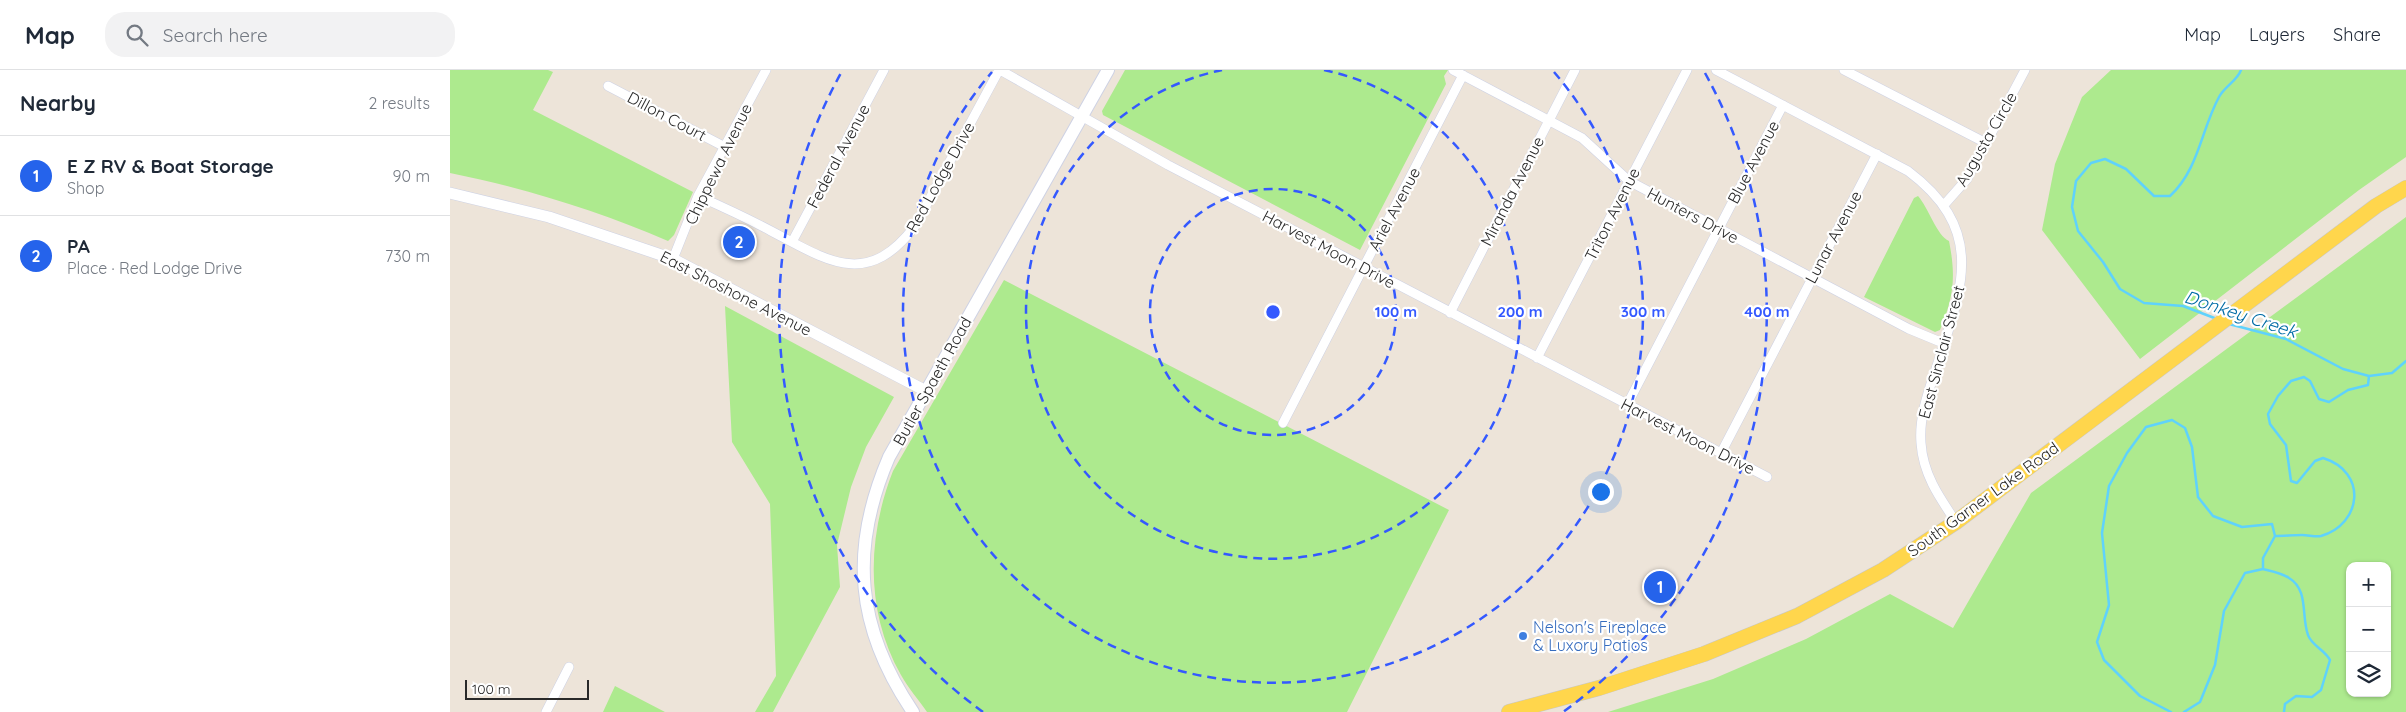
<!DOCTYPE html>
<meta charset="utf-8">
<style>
:root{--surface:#fff;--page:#f2f2f3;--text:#1f2937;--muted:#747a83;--line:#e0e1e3;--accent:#2563eb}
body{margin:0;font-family:Quicksand,sans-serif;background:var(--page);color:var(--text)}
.controls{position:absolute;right:15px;bottom:15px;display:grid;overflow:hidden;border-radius:10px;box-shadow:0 1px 4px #0004}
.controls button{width:45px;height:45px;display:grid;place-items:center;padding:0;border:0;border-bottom:1px solid var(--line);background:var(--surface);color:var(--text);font:25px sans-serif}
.scale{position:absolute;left:15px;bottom:12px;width:124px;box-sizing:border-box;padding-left:5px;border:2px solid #292929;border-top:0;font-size:14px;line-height:18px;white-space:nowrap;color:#292929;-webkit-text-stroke:4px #fff;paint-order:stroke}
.you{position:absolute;left:1150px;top:421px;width:18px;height:18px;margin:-12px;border:4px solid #fff;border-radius:50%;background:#1a73e8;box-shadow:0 0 0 8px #1a73e833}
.badge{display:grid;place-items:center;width:32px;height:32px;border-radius:50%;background:var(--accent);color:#fff;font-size:16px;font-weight:700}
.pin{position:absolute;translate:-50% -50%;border:2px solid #fff;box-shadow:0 1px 5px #0006}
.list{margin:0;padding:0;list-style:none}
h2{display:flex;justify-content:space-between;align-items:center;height:65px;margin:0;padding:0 20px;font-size:21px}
h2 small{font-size:16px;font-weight:400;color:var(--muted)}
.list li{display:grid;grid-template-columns:32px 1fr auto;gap:15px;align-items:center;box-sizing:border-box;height:80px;padding:0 20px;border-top:1px solid var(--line)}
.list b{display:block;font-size:19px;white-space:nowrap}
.list p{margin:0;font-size:16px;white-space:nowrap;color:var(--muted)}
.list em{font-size:16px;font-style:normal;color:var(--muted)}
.icon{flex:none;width:28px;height:28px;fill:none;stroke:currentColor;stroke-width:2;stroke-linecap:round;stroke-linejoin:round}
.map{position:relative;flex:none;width:1956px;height:642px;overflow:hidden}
header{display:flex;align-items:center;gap:30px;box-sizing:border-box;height:70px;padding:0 25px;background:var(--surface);border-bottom:1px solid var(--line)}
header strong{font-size:24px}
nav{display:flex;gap:28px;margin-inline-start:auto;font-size:18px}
.search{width:350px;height:45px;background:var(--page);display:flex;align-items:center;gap:12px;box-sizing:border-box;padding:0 18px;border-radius:20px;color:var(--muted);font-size:19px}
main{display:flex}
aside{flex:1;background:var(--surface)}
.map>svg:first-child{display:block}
.green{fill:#adea8e;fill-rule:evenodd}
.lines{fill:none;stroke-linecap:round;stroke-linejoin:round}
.stream{stroke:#5fd2fc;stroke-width:2.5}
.minor-casing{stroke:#ced2e4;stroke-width:10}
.tertiary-casing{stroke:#ced2e4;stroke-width:12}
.secondary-casing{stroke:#ced2e4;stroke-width:14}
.primary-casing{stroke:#c7c7c7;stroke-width:16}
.minor{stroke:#fff;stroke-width:9}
.tertiary{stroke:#fff;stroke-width:11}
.secondary{stroke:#fff;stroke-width:12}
.primary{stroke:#ffd64c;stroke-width:15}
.ring{fill:none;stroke:#3459ff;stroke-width:2.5;stroke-dasharray:9 6}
.shop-dot{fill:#3f7fe0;stroke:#fff;stroke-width:2}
.labels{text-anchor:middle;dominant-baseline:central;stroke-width:4.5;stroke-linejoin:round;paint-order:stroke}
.street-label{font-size:16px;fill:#292929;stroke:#fff}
.shop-label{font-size:16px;fill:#366cbe;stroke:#fff;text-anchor:start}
.water-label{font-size:18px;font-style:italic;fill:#006ca6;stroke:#fff}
.centre{fill:#3459ff;stroke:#fff;stroke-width:2.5}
.ring-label{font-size:15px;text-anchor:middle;font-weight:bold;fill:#3459ff;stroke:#fff;stroke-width:4.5;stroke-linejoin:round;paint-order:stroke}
</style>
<header>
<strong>Map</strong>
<div class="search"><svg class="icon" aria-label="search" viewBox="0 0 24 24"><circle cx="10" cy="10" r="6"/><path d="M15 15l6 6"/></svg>Search here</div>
<nav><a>Map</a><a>Layers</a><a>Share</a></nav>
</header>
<main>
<aside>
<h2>Nearby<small>2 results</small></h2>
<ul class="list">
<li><span class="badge">1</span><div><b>E Z RV &amp; Boat Storage</b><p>Shop</p></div><em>90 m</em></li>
<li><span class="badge">2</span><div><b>PA</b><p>Place · Red Lodge Drive</p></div><em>730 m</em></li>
</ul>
</aside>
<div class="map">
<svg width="1956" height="642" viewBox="0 0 1956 642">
<rect width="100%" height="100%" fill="#ede4d9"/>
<path class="green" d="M0,0h98l5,2 -20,38 160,82 -19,43 -6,6c-70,-30 -143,-53 -218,-68z
M675,0h323l-4,6 2,8 -86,166 -257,-135 -1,-4z
M1661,0h295v87l-47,33 -219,169 -98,-129 13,-66 27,-67z
M1468,126c10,11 19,40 31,45 7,35 5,56 -9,89l-5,2 -71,-35 50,-99z
M1956,147v495h-798l105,-33 93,-40 84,-45 63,34 78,-135zM1900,496h37v127h-37z
M554,210l445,230 -102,202h-420c-8,-12 -19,-24 -26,-37 -36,-63 -34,-138 -8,-204z
M275,236l169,91 -28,50 -15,40 -14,58 3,42 -67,125h-18l21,-36 -6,-172 -38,-62z
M165,616l50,26h-62z"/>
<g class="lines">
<path class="stream" d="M1767,249l-34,-13 -39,-3 -24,-14 -17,-27 -25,-31 -6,-24 4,-26 15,-18 14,-4 21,10 28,27h16c29,-27 31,-66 49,-99 6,-11 18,-16 22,-27
M1779,254l57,15 57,30 26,7 23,-3 14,-12
M1721,642l-31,-16 -36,-36 -7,-18 12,-37 -7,-72 7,-47 18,-33 19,-26 26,-7 13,8 7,19 6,50 15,19 29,11 30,-3 3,12
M1734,642l16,-10 15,-37 9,-54 21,-38 18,-4
M1834,642l1,-8 11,-8 16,1 9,-7 9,-30c-5,-10 -19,-15 -22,-25 -7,-19 1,-45 -19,-57 -7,-5 -18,-7 -26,-9v-11l12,-22c9,0 18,-1 27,-1 6,0 14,2 19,1 41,-12 47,-64 2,-78l-8,3 -18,22 -6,-2 -5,-36 -16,-21 -2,-10 10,-18 13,-15 13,-4 6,4 9,18 10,3 19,-12 20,-5 1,-9"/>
<defs>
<path id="minor" d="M550,0l168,95 599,312
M1003,0l129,68 47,43 280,148 34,14
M1266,0l192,101c81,61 53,119 27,201 -8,23 -16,47 -14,71 2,31 18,54 35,79
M1394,0l142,73
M158,16l117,61
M248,126c25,11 49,22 73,35 57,30 96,58 144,-5l84,-156
M1494,135l23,-26 58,-109
M342,172l92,-172
M223,189l25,-63 68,-126
M1000,243l125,-243
M1087,288l150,-288
M1177,335l156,-300
M833,353l180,-348
M1271,383l156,-299
M96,642l23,-45"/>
<path id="tertiary" d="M0,123l99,24 124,42 253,132"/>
<path id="secondary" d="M463,642c-57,-84 -64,-162 -24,-255l219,-387"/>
<path id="primary" d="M1059,642l90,-24 105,-34 93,-38 86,-46 73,-48 420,-316 30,-18"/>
</defs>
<use href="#minor" class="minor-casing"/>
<use href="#tertiary" class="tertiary-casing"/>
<use href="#secondary" class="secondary-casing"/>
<use href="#primary" class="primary-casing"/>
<use href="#minor" class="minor"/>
<use href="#tertiary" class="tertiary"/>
<use href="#secondary" class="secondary"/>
<use href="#primary" class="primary"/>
</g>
<g class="ring">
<circle cx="823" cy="242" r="123"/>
<path d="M874 0A247 247 0 1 1 772 0"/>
<path d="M1104 2A370 370 0 1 1 542 2"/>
<path d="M533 642A494 494 0 0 1 391 3M1255 3A494 494 0 0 1 1113 642"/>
</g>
<circle class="shop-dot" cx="1073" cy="566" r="5"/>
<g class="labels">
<g class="street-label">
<text transform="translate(217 46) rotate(28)">Dillon Court</text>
<text transform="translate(1536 69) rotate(-60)">Augusta Circle</text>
<text transform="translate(388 86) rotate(-62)">Federal Avenue</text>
<text transform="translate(1303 92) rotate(-62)">Blue Avenue</text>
<text transform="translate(268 94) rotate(-64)">Chippewa Avenue</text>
<text transform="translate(490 107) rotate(-61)">Red Lodge Drive</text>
<text transform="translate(1062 121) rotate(-63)">Miranda Avenue</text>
<text transform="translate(944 139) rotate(-62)">Ariel Avenue</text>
<text transform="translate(1162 144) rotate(-63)">Triton Avenue</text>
<text transform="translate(1243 145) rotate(28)">Hunters Drive</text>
<text transform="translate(1383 167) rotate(-62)">Lunar Avenue</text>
<text transform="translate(879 179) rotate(28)">Harvest Moon Drive</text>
<text transform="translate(286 223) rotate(27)">East Shoshone Avenue</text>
<text transform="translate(1491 282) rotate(-75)">East Sinclair Street</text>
<text transform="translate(482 311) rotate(-61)">Butler Spaeth Road</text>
<text transform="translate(1238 366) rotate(27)">Harvest Moon Drive</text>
<text transform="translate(1533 429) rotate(-36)">South Garner Lake Road</text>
</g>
<g class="shop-label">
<text x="1083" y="557">Nelson's Fireplace<tspan x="1083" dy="18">&amp; Luxory Patios</tspan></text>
</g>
<g class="water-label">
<text transform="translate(1791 244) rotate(18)">Donkey Creek</text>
</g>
</g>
<circle cx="823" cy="242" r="8" class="centre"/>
<g class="ring-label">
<text x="946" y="247">100 m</text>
<text x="1070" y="247">200 m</text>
<text x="1193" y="247">300 m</text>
<text x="1317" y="247">400 m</text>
</g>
</svg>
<div class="controls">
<button>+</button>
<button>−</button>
<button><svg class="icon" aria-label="layers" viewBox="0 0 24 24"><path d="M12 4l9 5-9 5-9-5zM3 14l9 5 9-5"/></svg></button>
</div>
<div class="scale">100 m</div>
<div class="you"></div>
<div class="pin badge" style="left:1210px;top:517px">1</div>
<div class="pin badge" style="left:289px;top:172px">2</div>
</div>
</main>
